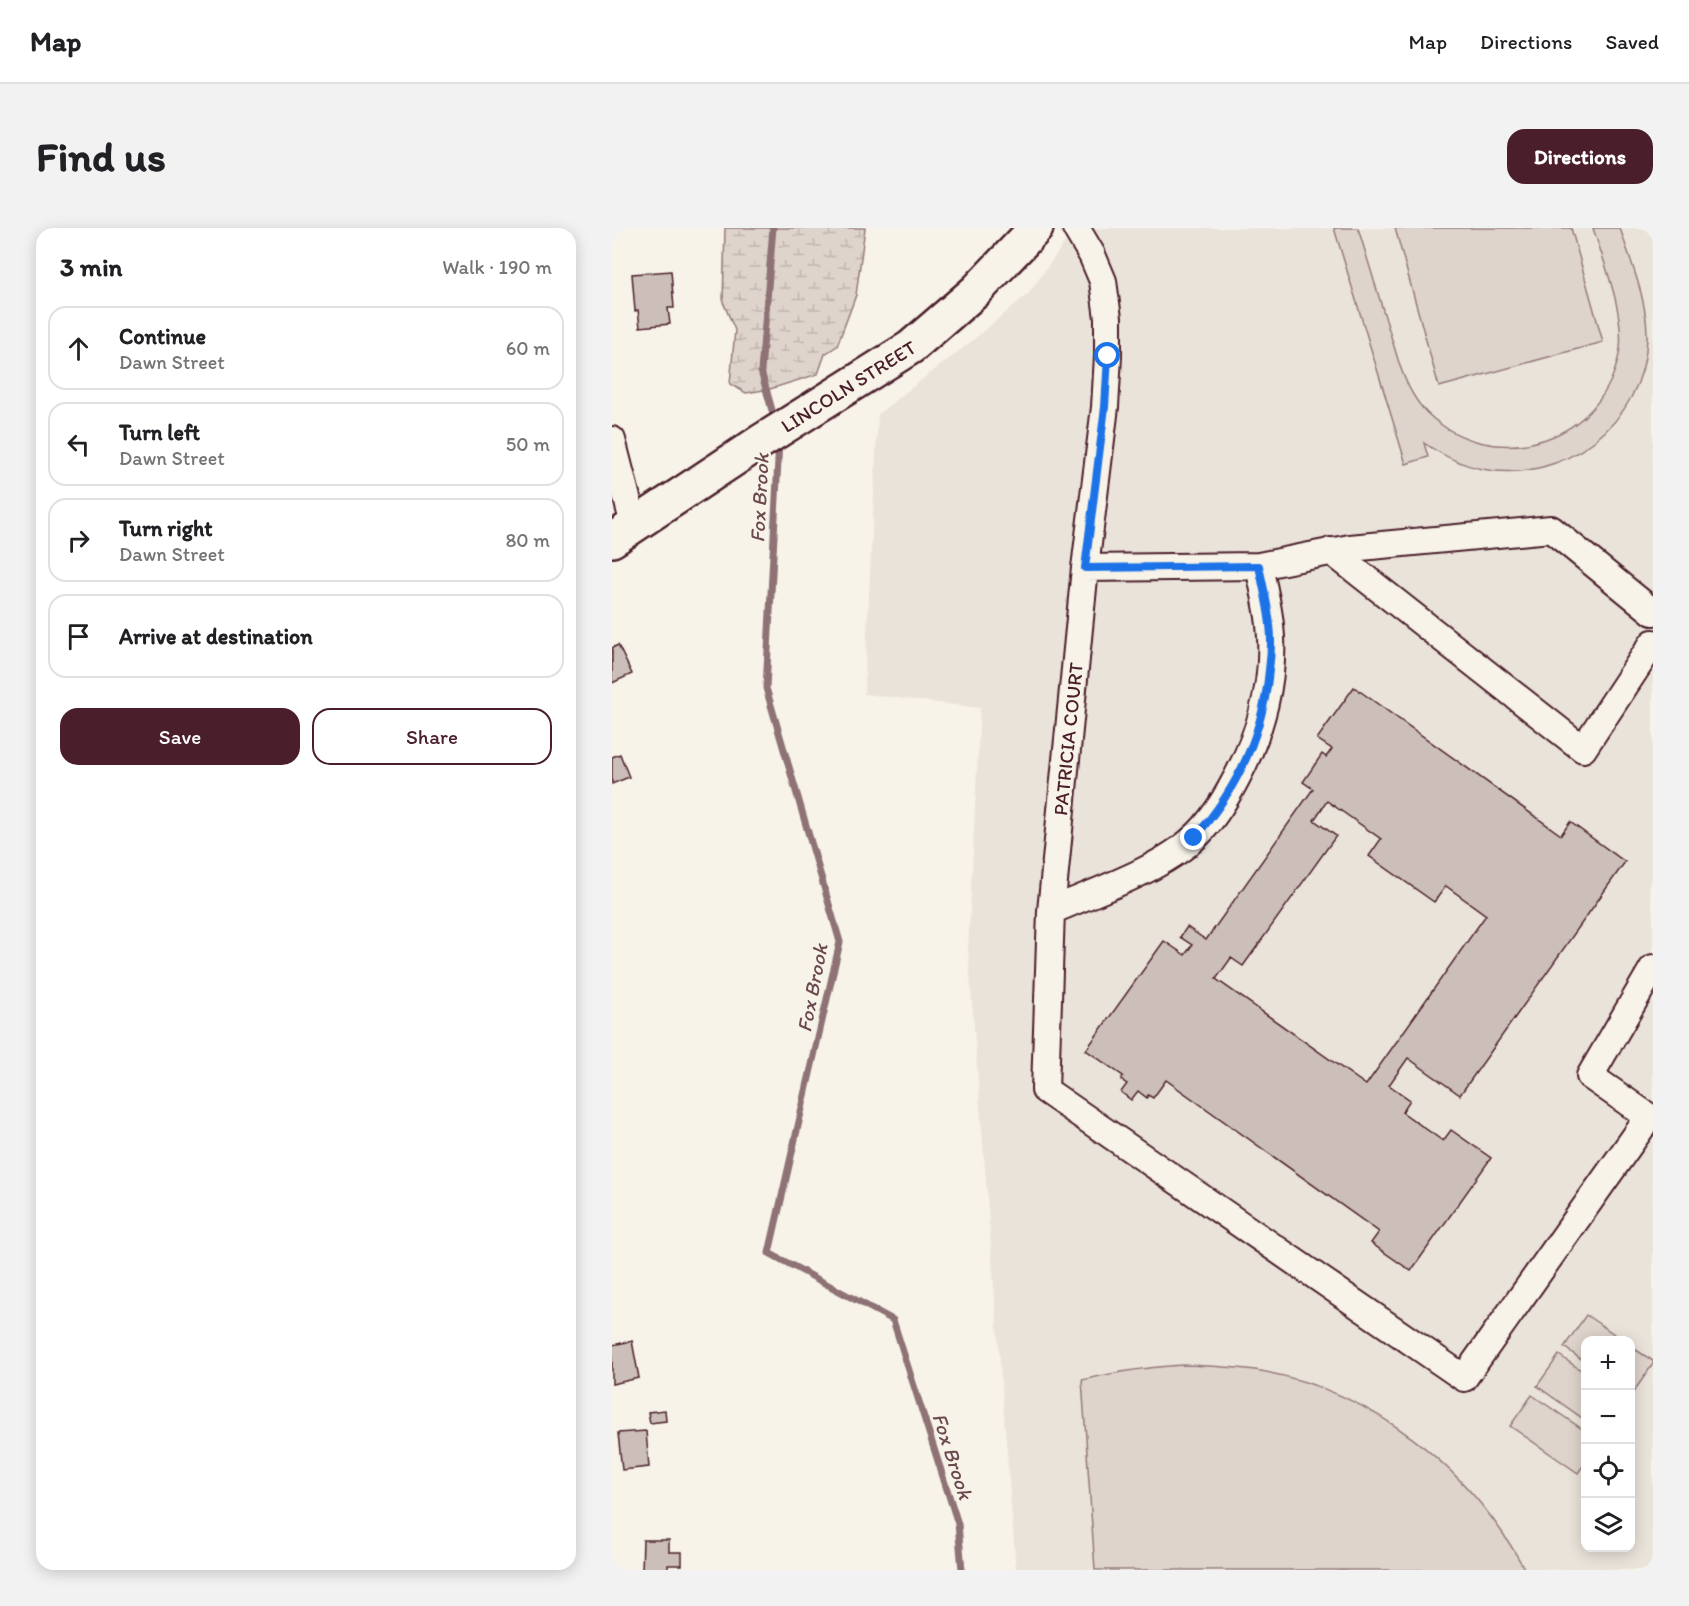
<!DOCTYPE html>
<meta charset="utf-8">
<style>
:root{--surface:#fff;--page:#f2f2f2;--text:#202124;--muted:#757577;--line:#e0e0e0;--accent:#4a1f2b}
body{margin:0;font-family:Itim,sans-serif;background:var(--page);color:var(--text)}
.controls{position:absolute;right:18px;bottom:18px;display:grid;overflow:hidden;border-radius:12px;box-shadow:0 3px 15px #0003}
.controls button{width:54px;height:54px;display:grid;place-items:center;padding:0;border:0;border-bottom:2px solid var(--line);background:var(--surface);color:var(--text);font:30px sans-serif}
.stop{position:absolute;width:18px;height:18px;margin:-14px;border:4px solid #1a73e8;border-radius:50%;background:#fff}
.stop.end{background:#1a73e8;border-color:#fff;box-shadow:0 2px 6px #0008}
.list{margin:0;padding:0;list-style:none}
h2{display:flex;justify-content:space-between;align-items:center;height:78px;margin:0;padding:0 24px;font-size:26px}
h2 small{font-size:20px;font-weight:400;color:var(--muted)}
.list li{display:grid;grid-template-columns:39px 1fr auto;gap:18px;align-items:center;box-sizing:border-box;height:84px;margin:0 12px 12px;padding:0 12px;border:2px solid var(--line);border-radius:18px}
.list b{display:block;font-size:22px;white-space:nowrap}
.list p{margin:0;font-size:20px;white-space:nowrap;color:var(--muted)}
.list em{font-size:20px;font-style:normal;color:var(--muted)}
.actions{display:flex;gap:12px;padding:18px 24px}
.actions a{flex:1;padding:14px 0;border:2px solid var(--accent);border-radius:18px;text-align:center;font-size:21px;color:var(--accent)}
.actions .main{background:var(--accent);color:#fff}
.icon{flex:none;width:33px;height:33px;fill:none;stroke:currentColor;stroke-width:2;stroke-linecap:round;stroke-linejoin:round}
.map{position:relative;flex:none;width:1041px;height:1342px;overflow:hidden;border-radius:18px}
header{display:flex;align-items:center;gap:36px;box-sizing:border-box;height:84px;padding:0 30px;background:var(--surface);border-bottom:2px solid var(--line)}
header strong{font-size:28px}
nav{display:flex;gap:33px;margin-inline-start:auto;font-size:21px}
.intro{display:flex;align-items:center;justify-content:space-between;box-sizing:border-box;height:144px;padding:0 36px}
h1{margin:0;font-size:42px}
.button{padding:15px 27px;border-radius:18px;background:var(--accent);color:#fff;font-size:21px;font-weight:700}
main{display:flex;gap:36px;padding:0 36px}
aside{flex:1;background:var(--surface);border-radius:18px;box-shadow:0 3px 15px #0003}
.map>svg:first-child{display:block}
.built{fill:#eae3da;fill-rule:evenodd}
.grass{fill:#ded4cc;stroke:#947a7c;stroke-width:1.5}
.wetland{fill:url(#wetland-marsh);stroke:#947a7c;stroke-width:1.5}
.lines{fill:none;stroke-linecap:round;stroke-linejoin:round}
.stream{stroke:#8e7275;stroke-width:7}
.building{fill:#ccbfb9;stroke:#4a1f2b;stroke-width:1.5;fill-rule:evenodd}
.minor-casing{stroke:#4a1f2b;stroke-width:30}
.major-casing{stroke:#4a1f2b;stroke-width:38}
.minor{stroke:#f7f3e8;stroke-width:26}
.major{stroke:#f7f3e8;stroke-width:33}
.route{stroke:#1a73e8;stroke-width:8}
.labels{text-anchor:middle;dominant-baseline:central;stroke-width:5;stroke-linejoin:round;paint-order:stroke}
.street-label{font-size:20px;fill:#4a1f2b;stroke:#f7f3e8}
.water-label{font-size:21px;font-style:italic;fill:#6c4950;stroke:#f7f3e8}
</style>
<header>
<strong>Map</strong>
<nav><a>Map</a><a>Directions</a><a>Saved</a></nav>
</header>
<div class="intro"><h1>Find us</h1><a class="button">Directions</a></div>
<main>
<aside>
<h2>3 min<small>Walk · 190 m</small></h2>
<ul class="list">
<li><svg class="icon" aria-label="ahead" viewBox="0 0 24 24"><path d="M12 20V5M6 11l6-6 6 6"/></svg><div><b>Continue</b><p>Dawn Street</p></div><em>60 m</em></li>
<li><svg class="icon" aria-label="left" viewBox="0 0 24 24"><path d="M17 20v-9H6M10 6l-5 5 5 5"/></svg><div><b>Turn left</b><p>Dawn Street</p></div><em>50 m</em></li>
<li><svg class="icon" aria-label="right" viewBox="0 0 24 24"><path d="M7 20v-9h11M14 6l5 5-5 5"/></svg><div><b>Turn right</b><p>Dawn Street</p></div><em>80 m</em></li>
<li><svg class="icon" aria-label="arrive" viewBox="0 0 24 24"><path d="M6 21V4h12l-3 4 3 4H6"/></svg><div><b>Arrive at destination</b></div></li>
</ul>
<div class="actions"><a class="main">Save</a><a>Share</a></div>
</aside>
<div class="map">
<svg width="1041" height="1342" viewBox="0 0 1041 1342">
<defs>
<pattern id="wetland-marsh" width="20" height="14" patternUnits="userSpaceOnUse" patternTransform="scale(1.5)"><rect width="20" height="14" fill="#ded4cc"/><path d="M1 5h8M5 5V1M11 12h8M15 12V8" fill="none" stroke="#c0b6af"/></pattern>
</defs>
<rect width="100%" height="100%" fill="#f7f3e8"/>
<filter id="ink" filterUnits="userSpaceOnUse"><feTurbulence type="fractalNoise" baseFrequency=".0167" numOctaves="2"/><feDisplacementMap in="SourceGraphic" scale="12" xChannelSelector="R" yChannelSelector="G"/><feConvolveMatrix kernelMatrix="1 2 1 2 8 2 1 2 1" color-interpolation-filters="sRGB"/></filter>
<g filter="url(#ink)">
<path class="built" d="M463,0h578v646l-4,11 4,27v658h-637l-48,-620 12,-242 -116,-14 14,-280 95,-74 56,-47zM974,1112h44v208h-44z"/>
<path class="grass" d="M722,0h24l42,138c6,17 14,34 27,47 67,64 180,29 193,-65 4,-37 -16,-85 -27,-120h27c11,35 28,73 27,111 -3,84 -84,146 -165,130 -21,-4 -40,-14 -58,-26l4,14 -22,7z
M783,0h176l32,114 -164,45z
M974,1087l37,25h-37l-1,22 -21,-15z
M1018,1118l23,15v3l-21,30 -2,-1z
M947,1127l26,18v47l-48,-34z
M575,1137c23,1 45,2 68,5 117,19 215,98 270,200h-430l-13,-190c35,-8 69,-14 105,-15z
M920,1167l53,36v32l-7,10 -68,-47z"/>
<path class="wetland" d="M113,0h140l-9,67 -19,51 -12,8 -7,20 -48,15 -24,4 -16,-9 5,-54 -12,-28z"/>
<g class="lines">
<path class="stream" d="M161,0l-12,143 14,50
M167,213l-13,247 74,254 -71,311 124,67 65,204 4,46"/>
</g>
<path class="building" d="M59,43l3,37h-6l2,16 -30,3 -2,-17 -3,1 -3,-37z
M6,417l14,29 -20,9v-35z
M742,459l207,148 9,-13 55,40 -165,233 -52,-37 -19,27 21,15 -8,12 41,29 8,-11 40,28 -80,113 -40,-28 8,-11 -213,-152 -13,18 -5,-3 -1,3 -9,-7 -7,9 -10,-8 6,-8 -6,-4 2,-4 -37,-26 78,-109 21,14 7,-10 -12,-8 7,-10 19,13 107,-151 -10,-7 19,-28 4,3 6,-8 -15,-10zM715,573l54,38 -12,17 65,46 12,-16 40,29 -120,170 -150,-106 15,-21 12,8 93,-130 -22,-16z
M8,526l9,23 -17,7v-27z
M20,1113l7,37 -27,6v-39z
M53,1182l1,11 -16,2 -2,-11z
M34,1203l3,36 -27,3 -4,-37z
M31,1312h26v12h13v13h-14v5h-26z"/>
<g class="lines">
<defs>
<path id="minor" d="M464,0l16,27 11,26 5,37v38l-3,51 -20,161 -34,343 -6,179 419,288 185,-261 -59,-41 63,-108
M0,212l22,85
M719,323l252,198 70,-106
M647,338l91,-18 201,-19 102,83
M439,683c43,-19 109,-41 143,-73 18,-16 31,-38 42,-59 25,-47 40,-101 34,-154 -2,-20 -7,-39 -11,-59l-174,2"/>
<g id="major">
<path id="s1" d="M0,312l148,-98 151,-95 65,-56 60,-63"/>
</g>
</defs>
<use href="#minor" class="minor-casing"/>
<use href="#major" class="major-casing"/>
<use href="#minor" class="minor"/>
<use href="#major" class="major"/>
</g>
</g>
<g class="lines" filter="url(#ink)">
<path class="route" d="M496,128l-3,51 -20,161 174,-2c4,20 9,39 11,59 2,15 1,30 -1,45 -6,65 -32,120 -75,168"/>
</g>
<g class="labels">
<g class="street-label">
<text stroke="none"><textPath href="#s1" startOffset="282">LINCOLN STREET</textPath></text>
<text transform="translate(456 511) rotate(-84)">PATRICIA COURT</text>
</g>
<g class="water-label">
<text transform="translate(147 270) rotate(-87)">Fox Brook</text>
<text transform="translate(200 760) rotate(-79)">Fox Brook</text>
<text transform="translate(341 1228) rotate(72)">Fox Brook</text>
</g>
</g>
</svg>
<div class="controls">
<button>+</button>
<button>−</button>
<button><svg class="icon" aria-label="locate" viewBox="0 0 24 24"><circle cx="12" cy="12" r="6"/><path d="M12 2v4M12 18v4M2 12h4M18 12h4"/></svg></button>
<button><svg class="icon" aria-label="layers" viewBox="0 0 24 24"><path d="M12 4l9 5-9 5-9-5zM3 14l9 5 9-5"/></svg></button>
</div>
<div class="stop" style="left:496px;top:128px"></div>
<div class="stop end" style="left:582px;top:610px"></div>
</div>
</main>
